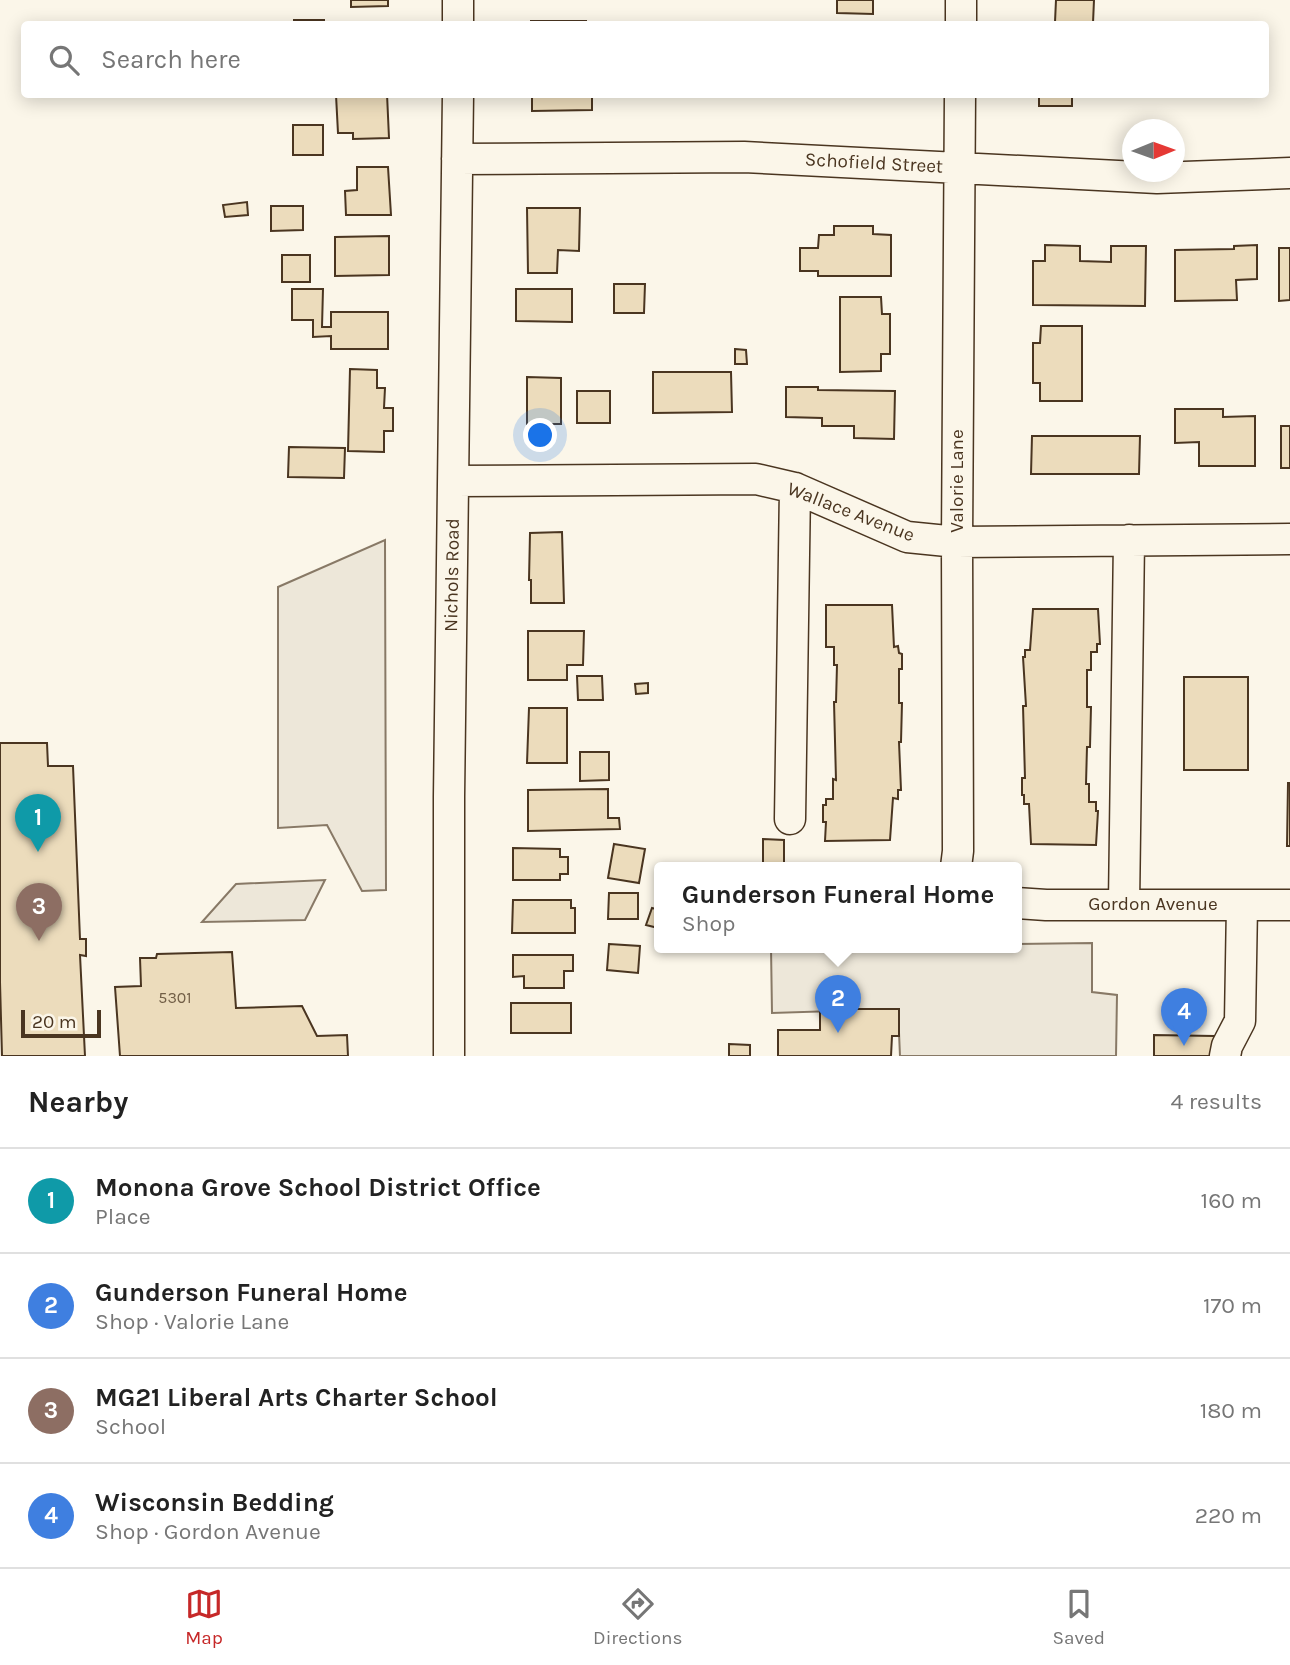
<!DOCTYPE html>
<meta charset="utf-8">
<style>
:root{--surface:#fff;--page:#f2f2f2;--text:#222;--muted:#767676;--line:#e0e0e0;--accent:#c62828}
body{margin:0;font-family:Karla,sans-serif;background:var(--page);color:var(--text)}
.compass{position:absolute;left:1122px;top:119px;width:63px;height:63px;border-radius:50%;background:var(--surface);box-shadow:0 4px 18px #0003;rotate:89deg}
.scale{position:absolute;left:21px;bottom:18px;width:80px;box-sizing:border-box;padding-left:7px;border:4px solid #4a3520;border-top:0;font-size:19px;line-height:24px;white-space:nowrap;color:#4a3520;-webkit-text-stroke:5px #fbf6e9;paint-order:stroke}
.you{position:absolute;left:541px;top:436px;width:24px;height:24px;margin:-18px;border:5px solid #fff;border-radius:50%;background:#1a73e8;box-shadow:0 0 0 10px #1a73e833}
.badge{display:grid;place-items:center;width:46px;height:46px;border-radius:50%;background:var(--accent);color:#fff;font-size:23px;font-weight:700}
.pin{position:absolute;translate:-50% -58px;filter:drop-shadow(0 2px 4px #0008)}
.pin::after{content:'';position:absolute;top:37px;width:24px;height:21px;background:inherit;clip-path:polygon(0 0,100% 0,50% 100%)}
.popup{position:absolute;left:654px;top:862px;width:368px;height:91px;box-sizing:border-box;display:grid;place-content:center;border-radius:7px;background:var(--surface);filter:drop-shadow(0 2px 5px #0005);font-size:23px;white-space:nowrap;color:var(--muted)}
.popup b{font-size:26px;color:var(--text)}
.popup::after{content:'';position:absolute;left:50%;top:100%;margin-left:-14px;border:14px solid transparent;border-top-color:var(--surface)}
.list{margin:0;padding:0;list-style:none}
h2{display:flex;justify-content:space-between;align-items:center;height:91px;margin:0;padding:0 28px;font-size:30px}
h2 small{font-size:23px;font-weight:400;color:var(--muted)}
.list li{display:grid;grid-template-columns:46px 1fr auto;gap:21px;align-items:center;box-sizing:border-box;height:105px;padding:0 28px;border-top:2px solid var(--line)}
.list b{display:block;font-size:26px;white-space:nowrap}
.list p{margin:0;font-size:23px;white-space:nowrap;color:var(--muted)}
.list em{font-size:23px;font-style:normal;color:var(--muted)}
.icon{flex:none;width:38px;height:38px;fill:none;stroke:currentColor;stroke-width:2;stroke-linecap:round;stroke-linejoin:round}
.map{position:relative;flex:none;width:1290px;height:1056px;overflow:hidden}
.search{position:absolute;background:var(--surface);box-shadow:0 4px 18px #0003;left:21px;right:21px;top:21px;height:77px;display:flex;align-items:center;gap:18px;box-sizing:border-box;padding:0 24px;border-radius:7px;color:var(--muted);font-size:26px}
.sheet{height:511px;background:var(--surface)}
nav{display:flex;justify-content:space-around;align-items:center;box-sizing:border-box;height:98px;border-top:2px solid var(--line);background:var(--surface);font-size:19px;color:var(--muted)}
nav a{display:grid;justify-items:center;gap:4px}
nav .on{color:var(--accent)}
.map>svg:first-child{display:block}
.parking{fill:#ede7d9;stroke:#887966;stroke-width:2}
.building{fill:#ecdcbc;stroke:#4a3520;stroke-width:2}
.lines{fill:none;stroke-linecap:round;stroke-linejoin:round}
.minor-casing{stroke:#4a3520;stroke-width:33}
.minor{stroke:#fbf6e9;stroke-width:30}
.labels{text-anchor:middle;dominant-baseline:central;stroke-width:5;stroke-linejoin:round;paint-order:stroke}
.number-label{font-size:16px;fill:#725f47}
.street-label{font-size:19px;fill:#4a3520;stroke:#fbf6e9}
</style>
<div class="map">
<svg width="1290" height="1056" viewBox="0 0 1290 1056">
<rect width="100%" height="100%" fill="#fbf6e9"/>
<path class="parking" d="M385,540l1,350 -24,1 -35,-66 -49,3v-241z
M325,880l-20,40 -103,2 34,-38z
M1092,943v49l25,3 -1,61h-216l-2,-47 -126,4 -1,-66h245l1,-3z"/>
<path class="building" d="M351,0h37v6l-37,1z
M837,0h36v14l-36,-1z
M1056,0h38l-1,23 -38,-1z
M294,20h30v4h-30z
M531,21h55v3h-55z
M387,94l2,44 -36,1v-6h-15l-2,-38z
M528,94h64v16l-60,1v-16z
M1039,94h33v12h-33z
M293,125h30v30h-30z
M357,167h31l3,48h-45l-1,-24 12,-1z
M247,202l1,13 -23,2 -2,-12z
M271,206h32v24l-32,1z
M527,208h53l-1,43 -21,-1 -1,23h-29z
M834,226h39v8l18,1v41h-73v-5h-18v-23h18l1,-13h15z
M389,236v39l-54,1v-39z
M1045,245l35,1v15l31,1v-16h35l-1,60 -112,-1v-44h12z
M1257,245v34l-21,1 1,20 -62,1v-51l59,-1v-3z
M1279,248h11v52l-11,1z
M282,255h28v27h-28z
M614,284h31l-1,29h-30z
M292,289h31l-1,38h9v-15h57v37h-57v-13l-18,1v-17h-21z
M516,289h56v33l-56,-1z
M840,297h41l1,17h8v40h-9v17l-41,1z
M1041,326h41v75h-42v-18h-7v-40h7z
M735,349l11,1 1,14h-12z
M350,369l27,1v18h8l-1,20h9v23h-9v21l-36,-1z
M653,372h78l1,40 -79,1z
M527,377l34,1v46h-34z
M786,387h32v3l77,1 -1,48 -40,-1v-12h-32v-8l-36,-1z
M577,391h33v32h-33z
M1175,409h48v8l32,-1v50h-56v-24l-24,1z
M1281,426h9v42h-9z
M1032,436h108l-1,38h-108z
M289,447l56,1 -1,30 -56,-1z
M562,532l2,71h-33v-23h-2l1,-47z
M826,605h66l2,42 4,-1 1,7 3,1v15h-3v34h3l-1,39h-2l2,48h-3v9l-5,-1 -3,42 -65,1 1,-19h-3v-17h3v-6h7v-20l3,1 -2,-78h2l1,-37h-3v-18h-8z
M1033,609h65l2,35h-3v8h-6v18h-4v37h4l-1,40h-3l-1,37h3v18h7v9h2l-2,34 -65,-1 -2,-40h-5v-9h-2v-17h3l-2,-72h3l-3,-49h2v-7h5z
M528,631h56l-1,34h-16v15h-39z
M577,676h25l1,24h-25z
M1184,677h64v93h-64z
M648,683v10l-12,1 -1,-10z
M529,708h38v55h-40z
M0,743h47l1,23h25l7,173h6v17l-6,-1 5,101h-83l-2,-74z
M580,752h29v28l-29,1z
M1288,783h2v63h-3z
M608,789v29h11l1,11 -92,2v-41z
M763,839l21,1v25h-21z
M614,844l31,5 -6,34 -31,-5z
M513,848l47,1v8h8v17h-8v6h-47z
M609,893h29v26h-30z
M513,900h58v8h4v25h-63z
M652,908l8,2 -2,18 -12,-3z
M609,944l31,2 -2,27 -31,-3z
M232,952l4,56 66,-2 15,30 30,-1 1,21h-228l-5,-69 26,-1 -1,-28h16l1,-4z
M513,955h60v16h-9v17h-40v-12l-11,1z
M511,1003h60v30h-60z
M820,1009h79v27h-7l-1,20h-113v-26h42z
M1154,1035l60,1v20h-60z
M729,1044l21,1v11h-21z"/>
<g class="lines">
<defs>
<path id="minor" d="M458,24v-24
M961,24v-24
M457,159l287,-2 413,21 133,-5
M454,481l302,-2 39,9 112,49 50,5 333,-3
M790,819l5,-331
M956,867l2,-16 -1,-309 3,-448
M1016,903l30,2h244
M1124,904l5,-364
M449,1056v-259l9,-703
M1225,1056l2,-10 13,-25 2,-116"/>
</defs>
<use href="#minor" class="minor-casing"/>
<use href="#minor" class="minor"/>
</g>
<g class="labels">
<g class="number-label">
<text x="175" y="997">5301</text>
</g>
<g class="street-label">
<text transform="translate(874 163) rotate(3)">Schofield Street</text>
<text transform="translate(957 481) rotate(-90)">Valorie Lane</text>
<text transform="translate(851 512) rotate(21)">Wallace Avenue</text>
<text transform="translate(452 575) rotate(-89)">Nichols Road</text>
<text x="1153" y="904">Gordon Avenue</text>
</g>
</g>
</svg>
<svg class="compass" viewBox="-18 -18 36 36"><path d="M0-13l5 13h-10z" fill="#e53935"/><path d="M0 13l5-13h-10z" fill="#767676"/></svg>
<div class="scale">20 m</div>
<div class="you"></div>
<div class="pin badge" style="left:38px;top:852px;background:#0f9aa8">1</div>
<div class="pin badge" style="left:838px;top:1033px;background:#3f7fe0">2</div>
<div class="popup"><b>Gunderson Funeral Home</b>Shop</div>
<div class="pin badge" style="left:39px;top:941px;background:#8d6e63">3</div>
<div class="pin badge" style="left:1184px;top:1046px;background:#3f7fe0">4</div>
<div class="search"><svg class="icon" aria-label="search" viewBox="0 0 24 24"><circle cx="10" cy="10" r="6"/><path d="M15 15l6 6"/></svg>Search here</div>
</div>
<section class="sheet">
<h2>Nearby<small>4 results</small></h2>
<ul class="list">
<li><span class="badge" style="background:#0f9aa8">1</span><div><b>Monona Grove School District Office</b><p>Place</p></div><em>160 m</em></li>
<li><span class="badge" style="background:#3f7fe0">2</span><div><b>Gunderson Funeral Home</b><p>Shop · Valorie Lane</p></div><em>170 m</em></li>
<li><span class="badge" style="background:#8d6e63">3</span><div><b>MG21 Liberal Arts Charter School</b><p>School</p></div><em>180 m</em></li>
<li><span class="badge" style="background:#3f7fe0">4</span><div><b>Wisconsin Bedding</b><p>Shop · Gordon Avenue</p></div><em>220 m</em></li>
</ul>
</section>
<nav>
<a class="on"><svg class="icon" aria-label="map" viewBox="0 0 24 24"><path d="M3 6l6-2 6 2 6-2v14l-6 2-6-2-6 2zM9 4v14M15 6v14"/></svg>Map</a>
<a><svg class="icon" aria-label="directions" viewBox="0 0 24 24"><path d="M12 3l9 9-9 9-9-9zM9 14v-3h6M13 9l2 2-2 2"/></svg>Directions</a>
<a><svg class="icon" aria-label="saved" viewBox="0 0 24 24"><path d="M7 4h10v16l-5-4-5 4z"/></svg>Saved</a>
</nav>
